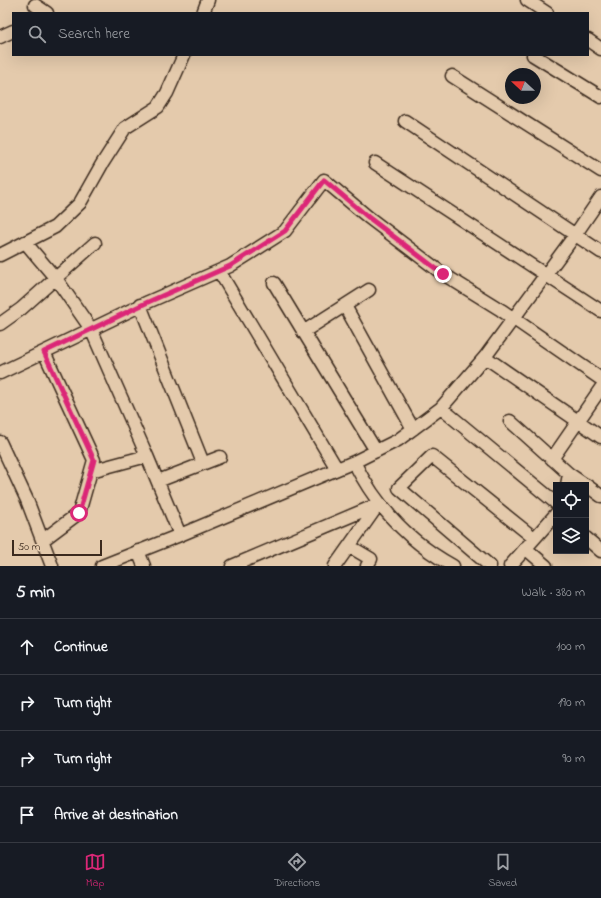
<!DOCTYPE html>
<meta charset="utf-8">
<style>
:root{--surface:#171b24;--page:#242831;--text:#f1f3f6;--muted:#9ea1a6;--line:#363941;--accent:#db2777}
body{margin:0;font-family:"Indie Flower",sans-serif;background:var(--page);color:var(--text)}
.controls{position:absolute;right:12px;bottom:12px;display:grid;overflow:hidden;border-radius:0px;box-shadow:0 4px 16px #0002}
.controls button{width:36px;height:36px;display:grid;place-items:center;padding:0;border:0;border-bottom:1px solid var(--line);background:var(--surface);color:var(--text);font:20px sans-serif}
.compass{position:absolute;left:505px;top:68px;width:36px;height:36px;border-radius:50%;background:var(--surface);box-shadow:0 4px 16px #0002;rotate:292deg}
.scale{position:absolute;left:12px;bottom:10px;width:90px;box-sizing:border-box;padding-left:4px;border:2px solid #3b2a1e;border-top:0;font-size:11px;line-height:14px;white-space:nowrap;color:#3b2a1e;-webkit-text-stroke:3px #e4caac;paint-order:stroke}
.stop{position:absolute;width:12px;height:12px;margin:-9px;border:3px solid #db2777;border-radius:50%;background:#fff}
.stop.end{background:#db2777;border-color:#fff;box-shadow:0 1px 4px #0008}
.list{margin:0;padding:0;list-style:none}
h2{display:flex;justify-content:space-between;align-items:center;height:52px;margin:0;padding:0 16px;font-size:17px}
h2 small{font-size:13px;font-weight:400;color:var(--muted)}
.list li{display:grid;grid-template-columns:26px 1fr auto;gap:12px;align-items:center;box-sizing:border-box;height:56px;padding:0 16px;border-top:1px solid var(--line)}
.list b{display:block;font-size:15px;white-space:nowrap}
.list em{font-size:13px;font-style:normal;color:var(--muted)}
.icon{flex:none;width:22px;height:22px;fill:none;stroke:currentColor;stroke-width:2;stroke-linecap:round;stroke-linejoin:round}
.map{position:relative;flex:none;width:601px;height:566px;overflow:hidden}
.search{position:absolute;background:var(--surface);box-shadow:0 4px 16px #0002;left:12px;right:12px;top:12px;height:44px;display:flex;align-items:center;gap:10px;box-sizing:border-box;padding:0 14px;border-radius:0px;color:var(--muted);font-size:15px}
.sheet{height:276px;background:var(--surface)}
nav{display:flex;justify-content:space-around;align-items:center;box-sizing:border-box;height:56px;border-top:1px solid var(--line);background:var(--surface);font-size:11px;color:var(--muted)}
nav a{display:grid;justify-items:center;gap:2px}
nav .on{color:var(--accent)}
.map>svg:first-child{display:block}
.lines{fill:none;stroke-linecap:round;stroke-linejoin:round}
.street-casing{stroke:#3b2a1e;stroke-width:15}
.street{stroke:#e4caac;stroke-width:12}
.route{stroke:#db2777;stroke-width:5}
</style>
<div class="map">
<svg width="601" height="566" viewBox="0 0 601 566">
<rect width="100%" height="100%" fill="#e4caac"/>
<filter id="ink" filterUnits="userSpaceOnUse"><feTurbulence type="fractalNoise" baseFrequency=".025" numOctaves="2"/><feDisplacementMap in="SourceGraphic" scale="8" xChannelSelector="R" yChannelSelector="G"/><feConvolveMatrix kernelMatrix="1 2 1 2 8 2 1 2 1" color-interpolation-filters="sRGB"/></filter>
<g filter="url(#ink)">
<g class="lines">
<defs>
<path id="street" d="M527,0l20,13
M35,5l12,8
M203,13l5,-13
M0,37l13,-6
M588,40l13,9
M533,55l68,42
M452,76l149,95
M405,121l196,131
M375,163l226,148
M25,242l32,38 34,49 56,127
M0,255l55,-28 25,-24 22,-39 23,-36 33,-21 9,-14 17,-38
M219,271l118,198
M274,283l102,168
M140,305l63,158
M345,306l68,123
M0,324l21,-15 74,-66
M303,332l66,-42
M485,357l116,80
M0,373l148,-71 82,-36 55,-35 39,-51 44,37 75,57 58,36 100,69
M441,408l115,95
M510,421l59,53 -2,11
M0,442l27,58 25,66
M552,459l49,-71
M91,471l56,-15 33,79
M569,474l16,11
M158,481l62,-24
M586,485l15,11
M586,538l15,13
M43,540l36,-27 15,-53 -50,-108
M349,546l22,13 -4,7
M525,548l21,18
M138,551l6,15
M102,566l78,-31 174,-73
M232,566l147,-62
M335,566l43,-61
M453,566c-44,-24 -77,-60 -99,-104l44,-22 43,-32 44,-51 90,-122 26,-38
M490,566l-91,-78 33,-32 102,82
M510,566l46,-52"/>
</defs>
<use href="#street" class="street-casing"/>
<use href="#street" class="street"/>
</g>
</g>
<g class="lines" filter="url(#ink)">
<path class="route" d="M79,513l15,-53 -50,-108 104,-50 82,-36 55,-35 39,-51 44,37 75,57"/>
</g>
</svg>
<div class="controls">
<button><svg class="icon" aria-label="locate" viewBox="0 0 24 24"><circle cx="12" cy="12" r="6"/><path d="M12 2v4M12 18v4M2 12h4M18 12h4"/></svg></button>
<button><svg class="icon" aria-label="layers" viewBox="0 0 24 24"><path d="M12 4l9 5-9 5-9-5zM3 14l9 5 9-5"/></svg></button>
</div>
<svg class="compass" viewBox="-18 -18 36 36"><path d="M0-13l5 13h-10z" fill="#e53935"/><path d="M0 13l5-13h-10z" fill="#9ea1a6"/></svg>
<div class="scale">50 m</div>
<div class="stop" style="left:79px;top:513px"></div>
<div class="stop end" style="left:443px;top:274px"></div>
<div class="search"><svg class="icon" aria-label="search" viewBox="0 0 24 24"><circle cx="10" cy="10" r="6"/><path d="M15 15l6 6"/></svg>Search here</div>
</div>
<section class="sheet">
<h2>5 min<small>Walk · 380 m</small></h2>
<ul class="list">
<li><svg class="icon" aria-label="ahead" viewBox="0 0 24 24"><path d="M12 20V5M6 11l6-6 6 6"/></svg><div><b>Continue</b></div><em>100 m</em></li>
<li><svg class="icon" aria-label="right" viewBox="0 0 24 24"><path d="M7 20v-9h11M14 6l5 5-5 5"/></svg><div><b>Turn right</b></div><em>190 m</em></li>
<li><svg class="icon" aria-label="right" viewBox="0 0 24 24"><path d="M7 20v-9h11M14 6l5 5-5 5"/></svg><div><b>Turn right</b></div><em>90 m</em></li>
<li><svg class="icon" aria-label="arrive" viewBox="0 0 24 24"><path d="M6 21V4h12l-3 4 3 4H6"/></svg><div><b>Arrive at destination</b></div></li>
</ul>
</section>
<nav>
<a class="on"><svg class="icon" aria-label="map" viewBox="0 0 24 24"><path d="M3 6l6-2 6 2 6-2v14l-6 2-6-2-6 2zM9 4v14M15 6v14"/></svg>Map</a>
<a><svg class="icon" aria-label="directions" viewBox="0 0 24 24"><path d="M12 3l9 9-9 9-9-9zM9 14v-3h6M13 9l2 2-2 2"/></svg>Directions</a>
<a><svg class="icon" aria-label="saved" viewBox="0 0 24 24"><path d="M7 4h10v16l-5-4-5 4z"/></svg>Saved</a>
</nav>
